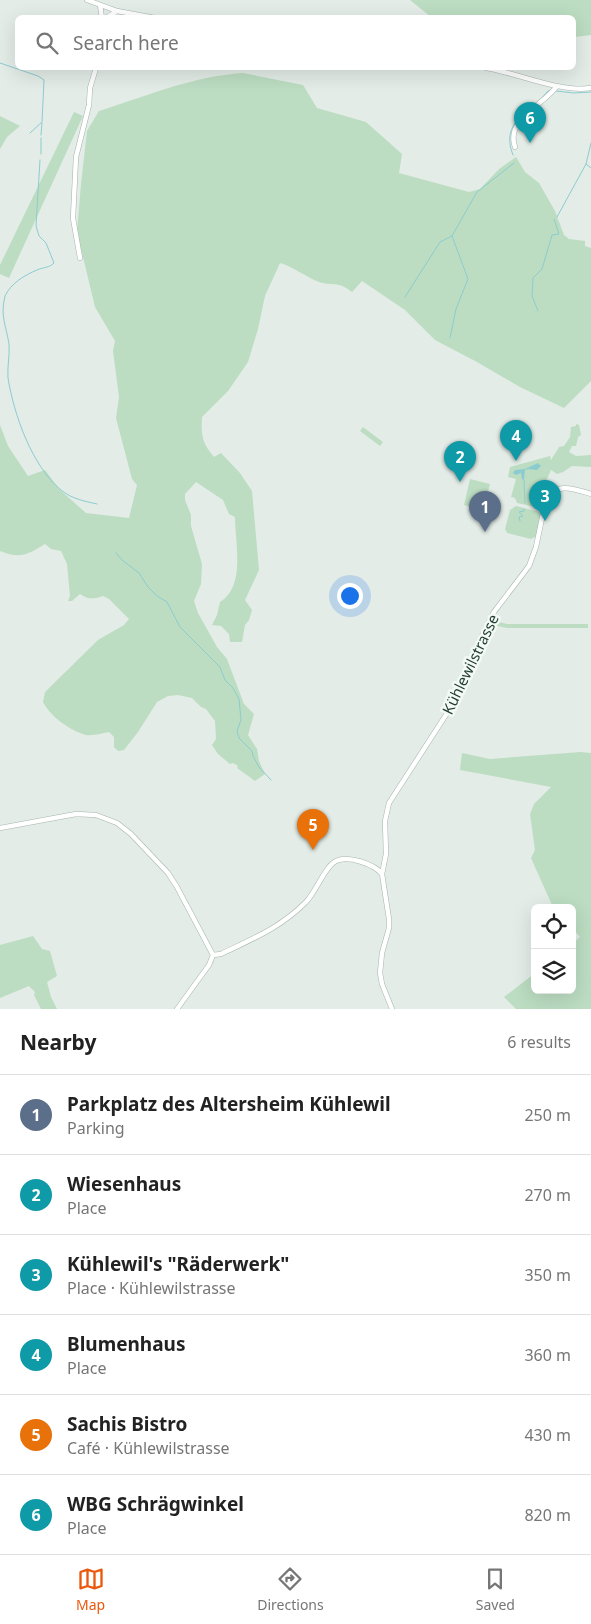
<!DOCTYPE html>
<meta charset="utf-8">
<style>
:root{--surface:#fff;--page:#f2f2f2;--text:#222;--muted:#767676;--line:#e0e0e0;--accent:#ea580c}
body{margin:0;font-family:"Noto Sans",sans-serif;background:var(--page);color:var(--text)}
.controls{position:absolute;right:15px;bottom:15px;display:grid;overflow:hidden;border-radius:8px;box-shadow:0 5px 20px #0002}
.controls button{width:45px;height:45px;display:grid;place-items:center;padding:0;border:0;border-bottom:1px solid var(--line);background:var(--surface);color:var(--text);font:25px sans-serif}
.you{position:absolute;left:349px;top:595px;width:18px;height:18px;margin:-12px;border:4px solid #fff;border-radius:50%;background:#1a73e8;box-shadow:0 0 0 8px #1a73e833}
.badge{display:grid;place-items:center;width:32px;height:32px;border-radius:50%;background:var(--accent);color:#fff;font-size:16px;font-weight:700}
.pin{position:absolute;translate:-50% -41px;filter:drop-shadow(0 1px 2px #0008)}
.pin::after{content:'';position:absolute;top:26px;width:18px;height:15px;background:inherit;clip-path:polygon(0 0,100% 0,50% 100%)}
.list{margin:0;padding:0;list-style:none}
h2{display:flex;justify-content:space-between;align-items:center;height:65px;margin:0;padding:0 20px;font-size:21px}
h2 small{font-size:16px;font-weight:400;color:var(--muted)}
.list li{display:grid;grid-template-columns:32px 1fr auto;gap:15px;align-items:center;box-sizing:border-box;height:80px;padding:0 20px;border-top:1px solid var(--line)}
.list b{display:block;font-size:19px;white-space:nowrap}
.list p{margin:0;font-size:16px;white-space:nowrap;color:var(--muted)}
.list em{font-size:16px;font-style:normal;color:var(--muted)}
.icon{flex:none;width:28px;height:28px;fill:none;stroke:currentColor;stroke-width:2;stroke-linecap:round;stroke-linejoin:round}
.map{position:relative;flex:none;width:591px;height:1009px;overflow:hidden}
.search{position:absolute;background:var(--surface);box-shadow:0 5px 20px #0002;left:15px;right:15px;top:15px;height:55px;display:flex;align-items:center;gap:12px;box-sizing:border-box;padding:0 18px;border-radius:8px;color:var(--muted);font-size:19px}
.sheet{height:545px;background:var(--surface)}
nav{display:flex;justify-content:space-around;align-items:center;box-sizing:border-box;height:70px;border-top:1px solid var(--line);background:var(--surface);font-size:14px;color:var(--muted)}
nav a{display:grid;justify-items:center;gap:2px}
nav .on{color:var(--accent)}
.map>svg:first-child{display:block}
.green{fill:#bcddc2}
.water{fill:#8cccd0}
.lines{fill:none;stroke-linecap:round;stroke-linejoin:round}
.stream{stroke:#8cccd0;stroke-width:1}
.minor-casing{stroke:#a6b4ae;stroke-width:5.5}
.minor{stroke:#fff;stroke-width:4.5}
.labels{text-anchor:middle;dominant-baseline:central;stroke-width:5;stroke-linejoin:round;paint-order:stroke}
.street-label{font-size:15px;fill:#233d34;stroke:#f3f9f5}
</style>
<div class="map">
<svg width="591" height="1009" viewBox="0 0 591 1009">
<rect width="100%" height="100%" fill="#e3ece7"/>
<path class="green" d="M410,0h181v35l-17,2v-19l-143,-1z
M243,73l60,12 14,23 49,14 36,32 -3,19 70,19 11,-3 19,-20 17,-12 9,15 14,11 16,28 9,24 5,4 16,2v5l6,2v133l-27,27 -44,-21 -43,-25 -42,-22 -30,-30 -43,-29 -10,11c-16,-12 -17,-5 -33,-10 -13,-5 -25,-15 -39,-19l-15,33 -7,33 -10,33 -20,29 -26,26c-1,18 0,26 12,40l7,-4 19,20 12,18 7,79 -14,30 7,10 -3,10 -4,5 -3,17h-12l-1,-8 -8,-8 -9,-1 5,-10 3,-13c26,-16 15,-59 15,-85l-6,-3 -6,-14 -27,-18 -11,12v6l6,15v11l11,38 -1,20 -7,17 4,12 19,34 10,12 17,45 10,10 -6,21 9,14 2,12 6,13 -10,7 -18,-13 1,-2 -5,-3 -3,1 -12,-10 -6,-9 4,-6 -1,-18 -9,-12 -5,-2 -9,-9 -14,-3 -10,1 -11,6 -19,30 -14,18 -6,1 -4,-4v-10l-5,-5c-6,1 -16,4 -23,3 -17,-5 -35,-18 -43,-33l2,-10 53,-52 26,-15 5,-6 -20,-20 -6,-3c-9,3 -14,4 -23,-2l-8,7h-4l2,-5 -3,-32 -6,-13 -10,-2 -6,-5c-18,11 -25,15 -45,7v-126l8,21 20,30 17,-6 14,19 27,24 43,5 8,-33 -5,-6 -16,-61 3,-21 -6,-46 2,-10 -20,-34 -18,-75 4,-48 6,-53 12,-20c47,-15 95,-35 144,-38z
M74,112l9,4 -74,162 -9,-4v-9z
M0,116l20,10 -13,11 -7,12z
M576,424l3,1 2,10 -3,2 -2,9h-4l-3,6 7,4 15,-1v12l-19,-1 -9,6 -6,2 -6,-4 -7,16 -1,20 -3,2 -23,-5 -2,-5 -4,-1 5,-18 -8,-2 2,-10 40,-11 1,4 8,-13 5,-1 6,-9 1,-10 5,-1z
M363,427l20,15 -3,4 -20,-15z
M470,479l20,5 -7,26 -19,-5z
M516,506l23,6 2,4 -4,20 -6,3 -24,-6 -2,-4 5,-19z
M491,620l16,4h81v4h-81l-18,-4z
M581,752l10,1v256h-75l-12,-12 31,-24v17h37v-46l8,-7 -8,-9v-20h-17l-3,-3 -21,-47 4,-8 -5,-36 4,-10 17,-17 -91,-17 2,-17 28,6z
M33,936l9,13 8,2 7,25 -10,6 4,15 6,12h-16l-7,-14 1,-3 -6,-6 -29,12v-53z"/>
<path class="water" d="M538,463l3,3 -4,4 -9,-1 -3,1 -1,10 -2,-1 -1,-6 -5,2 -3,-2 2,-3 10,-1z"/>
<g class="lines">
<path class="stream" d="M0,63l38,13 6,4 -2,42 -12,11
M556,91l18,2 17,-1
M540,100l8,-9 4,-1
M41,135l1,-12
M41,154v-16
M513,155c-7,-18 -3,-30 12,-42
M40,160l-4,66 3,10 7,7 8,20c-5,5 -10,4 -17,7 -12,5 -26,13 -32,26 -5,20 1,29 4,48 1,11 -2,23 -1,34 6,37 24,88 53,112 11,9 23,11 36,14
M586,164l5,4
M557,217l29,-53 5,-21
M405,297l35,-55 12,-6 25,-44 37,-29
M538,311l-6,-15 1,-18 9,-9 10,-34 7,-1 -5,-15
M450,338l6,-29 12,-30 -16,-43
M524,480l1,23
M520,521l-1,-4 4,-1 -4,-4 5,-1v-2
M116,553l6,7 17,13 9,14 9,9 10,6 13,25 40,40 5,13 8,8 6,11 2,21 -4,11 2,7 13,13 1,5 6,11 12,13"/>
<defs>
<path id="minor" d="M87,0l30,11 38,7
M100,5l2,13
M106,18l11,-7
M486,68c32,5 75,25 105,20
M515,147c-10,-28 29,-42 42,-61
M80,258l-7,-40 3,-61 13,-52 1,-17 6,-20
M0,828l76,-14 20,1 21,8 14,11 37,39 9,14 36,68
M213,955l8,-1c33,-16 59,-26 85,-52 10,-10 19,-36 30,-41 12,-6 38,3 46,13
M177,1009l32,-44 4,-10
M392,1009l-10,-25 -2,-11 2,-20 7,-25v-9l-7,-45 4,-20 -1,-33 4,-18 64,-99 21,-52 20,-40 35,-46 7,-19 9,-43c10,-23 27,-16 46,-10"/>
</defs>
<use href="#minor" class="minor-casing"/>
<use href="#minor" class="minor"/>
</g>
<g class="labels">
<g class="street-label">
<text transform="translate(470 664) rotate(-64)">Kühlewilstrasse</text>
</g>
</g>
</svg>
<div class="controls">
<button><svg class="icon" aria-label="locate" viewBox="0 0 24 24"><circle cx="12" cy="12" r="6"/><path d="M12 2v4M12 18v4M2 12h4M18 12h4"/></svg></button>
<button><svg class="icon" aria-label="layers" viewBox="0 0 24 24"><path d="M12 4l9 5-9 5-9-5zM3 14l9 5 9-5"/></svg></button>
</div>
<div class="you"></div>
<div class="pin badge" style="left:485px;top:532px;background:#5c6f8a">1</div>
<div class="pin badge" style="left:460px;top:482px;background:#0f9aa8">2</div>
<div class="pin badge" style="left:545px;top:521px;background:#0f9aa8">3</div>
<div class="pin badge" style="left:516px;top:461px;background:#0f9aa8">4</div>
<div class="pin badge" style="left:313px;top:850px;background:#e8710a">5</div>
<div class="pin badge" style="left:530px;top:143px;background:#0f9aa8">6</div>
<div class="search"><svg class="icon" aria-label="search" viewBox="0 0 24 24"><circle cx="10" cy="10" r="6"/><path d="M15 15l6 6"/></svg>Search here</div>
</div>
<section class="sheet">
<h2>Nearby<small>6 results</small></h2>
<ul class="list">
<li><span class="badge" style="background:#5c6f8a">1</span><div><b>Parkplatz des Altersheim Kühlewil</b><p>Parking</p></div><em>250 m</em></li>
<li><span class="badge" style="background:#0f9aa8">2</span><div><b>Wiesenhaus</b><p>Place</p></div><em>270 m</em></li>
<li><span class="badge" style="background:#0f9aa8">3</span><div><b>Kühlewil's &quot;Räderwerk&quot;</b><p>Place · Kühlewilstrasse</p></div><em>350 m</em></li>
<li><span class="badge" style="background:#0f9aa8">4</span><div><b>Blumenhaus</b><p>Place</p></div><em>360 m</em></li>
<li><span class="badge" style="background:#e8710a">5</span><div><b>Sachis Bistro</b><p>Café · Kühlewilstrasse</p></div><em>430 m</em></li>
<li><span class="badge" style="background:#0f9aa8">6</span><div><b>WBG Schrägwinkel</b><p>Place</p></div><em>820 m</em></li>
</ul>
</section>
<nav>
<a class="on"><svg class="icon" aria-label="map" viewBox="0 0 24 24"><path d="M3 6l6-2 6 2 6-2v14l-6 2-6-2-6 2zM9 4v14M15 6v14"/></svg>Map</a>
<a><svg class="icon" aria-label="directions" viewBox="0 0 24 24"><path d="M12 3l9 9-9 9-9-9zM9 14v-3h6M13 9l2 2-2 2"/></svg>Directions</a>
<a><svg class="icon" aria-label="saved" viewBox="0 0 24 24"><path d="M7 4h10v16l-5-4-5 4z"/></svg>Saved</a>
</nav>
